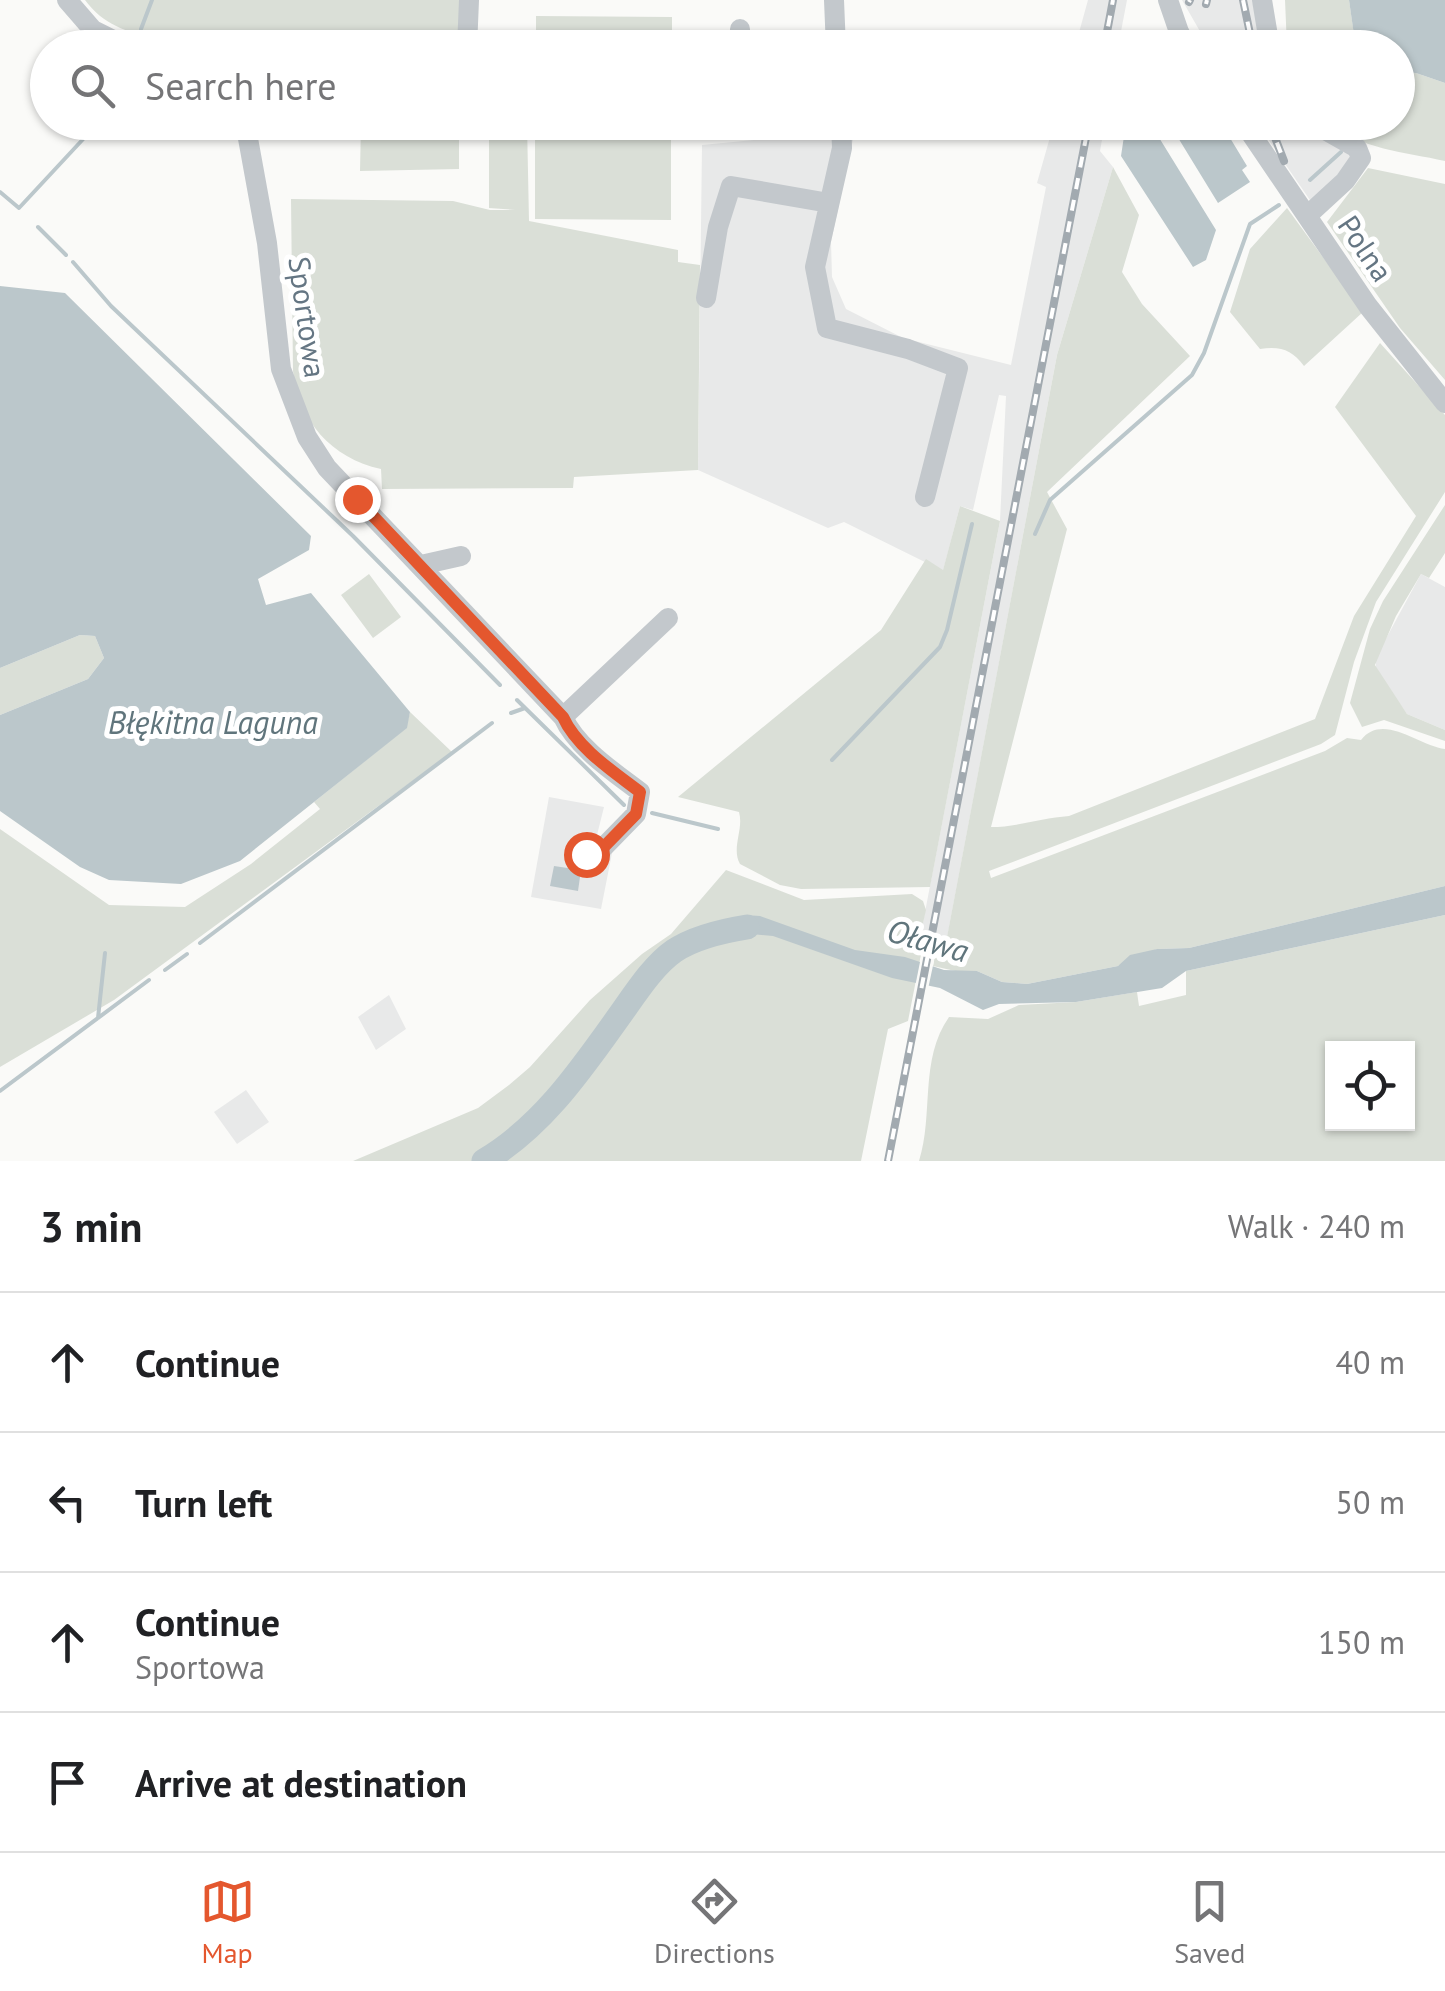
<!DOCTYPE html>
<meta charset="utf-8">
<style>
:root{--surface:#fff;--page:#f6f6f6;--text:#202124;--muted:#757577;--line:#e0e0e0;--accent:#e4572e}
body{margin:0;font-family:"PT Sans",sans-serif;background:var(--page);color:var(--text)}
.controls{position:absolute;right:30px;bottom:30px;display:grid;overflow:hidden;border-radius:0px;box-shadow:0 2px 8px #0004}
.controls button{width:90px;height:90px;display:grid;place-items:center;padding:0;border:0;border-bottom:2px solid var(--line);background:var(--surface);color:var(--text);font:50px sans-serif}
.stop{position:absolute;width:30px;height:30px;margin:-22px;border:8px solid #e4572e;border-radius:50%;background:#fff}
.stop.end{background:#e4572e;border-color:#fff;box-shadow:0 2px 10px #0008}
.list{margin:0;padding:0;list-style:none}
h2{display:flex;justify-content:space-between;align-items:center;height:130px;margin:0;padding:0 40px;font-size:42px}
h2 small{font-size:32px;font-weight:400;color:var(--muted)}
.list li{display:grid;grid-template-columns:65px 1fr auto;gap:30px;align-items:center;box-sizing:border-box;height:140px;padding:0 40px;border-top:2px solid var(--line)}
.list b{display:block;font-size:38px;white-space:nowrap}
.list p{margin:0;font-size:32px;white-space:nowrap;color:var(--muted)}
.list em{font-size:32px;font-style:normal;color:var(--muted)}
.icon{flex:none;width:55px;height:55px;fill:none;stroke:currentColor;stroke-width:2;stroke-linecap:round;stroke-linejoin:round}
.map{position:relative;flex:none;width:1445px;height:1161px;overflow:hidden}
.search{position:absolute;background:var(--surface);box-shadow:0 2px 8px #0004;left:30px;right:30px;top:30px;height:110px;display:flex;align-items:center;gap:25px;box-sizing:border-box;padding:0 35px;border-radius:55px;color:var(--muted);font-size:38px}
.sheet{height:690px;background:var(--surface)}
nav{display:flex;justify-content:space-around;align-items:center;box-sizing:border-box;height:140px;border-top:2px solid var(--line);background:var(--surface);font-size:28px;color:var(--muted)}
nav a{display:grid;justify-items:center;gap:5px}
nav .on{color:var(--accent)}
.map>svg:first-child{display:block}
.built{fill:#e8e9e9}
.green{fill:#dadfd7;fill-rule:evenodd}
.water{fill:#bbc7cb}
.pier{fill:#fafaf8}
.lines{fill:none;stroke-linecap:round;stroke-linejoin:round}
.stream{stroke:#bbc7cb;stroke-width:4}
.river{stroke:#bbc7cb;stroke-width:25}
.minor{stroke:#c3c8cc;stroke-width:20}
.rail-casing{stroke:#a2aab0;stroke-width:8}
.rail{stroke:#fff;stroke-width:4;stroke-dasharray:11;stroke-linecap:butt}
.route{stroke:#e4572e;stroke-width:12}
.labels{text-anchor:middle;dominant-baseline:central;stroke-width:10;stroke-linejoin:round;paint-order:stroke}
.street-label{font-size:30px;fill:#657683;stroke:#fff}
.water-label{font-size:32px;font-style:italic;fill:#60757c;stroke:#fff}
</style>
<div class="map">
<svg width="1445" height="1161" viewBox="0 0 1445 1161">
<rect width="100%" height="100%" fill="#fafaf8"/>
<path class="built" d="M1088,0h39l-9,47h-43z
M1182,0h70l10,47h-53z
M1054,123h51l-5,28 13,16 -56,188 -110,583 -26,-5 79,-412 6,-125 -7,-1 -26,115 -13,-4 -17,65 -99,-49 -16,6 -130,-58 4,-325 153,-15 -24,112 1,35 14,32 57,29 108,27 35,-178 -9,-4z
M1257,123l51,2 42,30 -2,8 -36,40z
M1421,574l24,13v143l-38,-16 -31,-44v-13z
M549,797l55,10 -8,32 18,4 -13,66 -70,-12z
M389,995l17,34 -30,21 -18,-33z
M246,1090l23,32 -32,22 -23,-32z"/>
<path class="green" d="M85,0h380l-4,33 -16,14h-203l-5,-6c-52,-4 -117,7 -152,-41z
M1285,0h64l5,34 10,13h-77z
M536,16l136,1v30h-136z
M1398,72l18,1 29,10v78c-40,-9 -85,-12 -117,-38l70,-1z
M361,123h98v46l-99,2z
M489,123h38l2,98 149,29v12l22,3 -2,205 -124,7 -1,11 -191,1 -1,-20c-50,-11 -82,-48 -88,-98l-2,-172 162,2 37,9h25l-26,-2z
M535,123h136v97l-136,-1z
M1113,167l26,48 -17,57 20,32 48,52 -143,136 20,37 -76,298c26,0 51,-9 78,-11l246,-97 39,-103 62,-100 -81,-109 45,-64 65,72v77l-69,110 -22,60 -19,73 -14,9 -332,127 2,7 334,-127 22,-13 14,2c22,-28 58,6 84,9v137l-256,62 -32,1 -39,17 -91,18 -25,-2 -25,-11 -13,2 -31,-7 6,-30 8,1 110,-582z
M1368,168l77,16v196l-45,-52 -73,-106z
M1287,208l76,104 -59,54c-12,-16 -23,-20 -44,-17l-30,-37 20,-63z
M1445,505v48l-16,25 -8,-4 -25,42 -21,49 32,49 38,16v11l-61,-21 -22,7 -12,-24 20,-74 13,-28z
M960,506l40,15 -70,366 -129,2 -21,-4 -40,-21c-9,-16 4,-35 -1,-52l-61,-15 203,-167 45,-71 17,11z
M369,574l32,43 -28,21 -32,-43z
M80,635l15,1 9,22 -16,21 -88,36v-47z
M410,712l42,40 -338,248 -114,67v-238l109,76 76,2 66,-43 69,-55 -6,-7 92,-74z
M726,870l78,30 108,-6 11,7 3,9 -5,22 4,2 -17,87 -20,8 -27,132h-508l125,-53 31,-23 21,-18 60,-67 52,-46 29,-20z
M1445,915v246h-526c15,-47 0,-101 30,-144l39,2 31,-14 57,-3 61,-10 2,14 47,-11v-24zM1332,1048h76v76h-76z"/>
<path class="water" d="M1349,0h96v83l-29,-10 -18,-1v-24l-34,-1 -10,-12z
M1126,123h24l66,107 -10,30 -13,7 -72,-111z
M1169,123h52l26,43 -5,4 8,12 -32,21z
M0,286l65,7 246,243 -2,14 -51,29 8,26 45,-12 99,119 -3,16 -167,133 -59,23 -72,-4 -29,-13 -80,-56v-96l88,-36 16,-21 -9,-22 -15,-1 -80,33z
M554,866l27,4 -3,21 -28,-5z
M1445,886v29l-259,56 -24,17 -86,14 -77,2 -16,6 -43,-22 -48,-10 -119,-42 -32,-3 -23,6 -3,-13 30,-11 15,1 95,34 50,7 39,13 33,1 25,11 25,2 91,-18 12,-11 27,-6 32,-1z"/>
<path class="pier" d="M921,957l13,4 -6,28 -13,-2z"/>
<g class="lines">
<path class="stream" d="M141,29l11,-29
M1310,180l31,-28
M0,192l19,16 80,-86
M38,227l28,28
M73,262l38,44 242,230 147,149
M1035,534l15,-34 142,-125 12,-22 46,-129 29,-19
M517,700l107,105
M511,713l14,-5
M832,760l108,-113 7,-17 25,-106
M652,813l66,16
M200,943l292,-220
M165,970l22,-16
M98,1018l7,-65
M0,1091l149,-111"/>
<path class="river" d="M484,1161c56,-33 94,-87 131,-139 17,-23 36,-55 59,-71 21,-14 48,-20 73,-24"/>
<path class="minor" d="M67,0l26,30 36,18
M834,0l2,48
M1168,0l11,32 9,16
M1262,0l8,48
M467,48l2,-48
M740,48v-19
M245,122l22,121 14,126 26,68 20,31 236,249c14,31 51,55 77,75l-4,22 -40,41 -10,-2
M841,122l1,26 -27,119 12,61 81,21 50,19 -33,129
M1243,122l125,184 77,97
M1308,215l37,-34 16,-23 -4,-10 -46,-26
M706,298l12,-71 13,-41 98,17
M421,565l40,-9
M563,717l105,-99"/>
<defs>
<path id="rail" d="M1243,0l10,48
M1189,2l1,-2
M1206,4l1,-4
M1104,48l9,-48
M1269,122l15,39
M888,1161l201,-1039"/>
</defs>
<use href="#rail" class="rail-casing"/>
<use href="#rail" class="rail"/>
</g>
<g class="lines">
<path class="route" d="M357,499l206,218c14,31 51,55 77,75l-4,22 -40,41 -10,-1"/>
</g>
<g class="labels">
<g class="street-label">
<text transform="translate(1366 248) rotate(56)">Polna</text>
<text transform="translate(308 317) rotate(82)">Sportowa</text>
</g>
<g class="water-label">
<text x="213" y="722">Błękitna Laguna</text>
<text transform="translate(928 940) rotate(16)">Oława</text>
</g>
</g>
</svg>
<div class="controls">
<button><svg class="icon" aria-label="locate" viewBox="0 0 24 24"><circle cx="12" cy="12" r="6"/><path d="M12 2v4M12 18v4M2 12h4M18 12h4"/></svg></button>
</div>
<div class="stop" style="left:586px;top:854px"></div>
<div class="stop end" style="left:357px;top:499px"></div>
<div class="search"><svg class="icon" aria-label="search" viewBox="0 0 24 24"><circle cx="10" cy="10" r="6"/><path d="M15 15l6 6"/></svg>Search here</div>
</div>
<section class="sheet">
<h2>3 min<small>Walk · 240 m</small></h2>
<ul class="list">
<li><svg class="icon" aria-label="ahead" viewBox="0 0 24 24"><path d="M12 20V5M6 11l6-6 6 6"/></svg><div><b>Continue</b></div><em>40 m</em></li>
<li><svg class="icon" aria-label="left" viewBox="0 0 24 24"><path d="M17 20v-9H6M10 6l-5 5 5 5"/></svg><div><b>Turn left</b></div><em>50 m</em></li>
<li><svg class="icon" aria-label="ahead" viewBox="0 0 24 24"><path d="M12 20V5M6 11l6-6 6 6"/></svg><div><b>Continue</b><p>Sportowa</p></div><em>150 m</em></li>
<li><svg class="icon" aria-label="arrive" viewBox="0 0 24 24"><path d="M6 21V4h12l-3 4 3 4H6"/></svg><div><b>Arrive at destination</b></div></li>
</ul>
</section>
<nav>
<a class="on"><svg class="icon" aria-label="map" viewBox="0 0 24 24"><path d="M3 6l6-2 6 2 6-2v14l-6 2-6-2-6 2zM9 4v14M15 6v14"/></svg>Map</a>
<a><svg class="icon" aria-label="directions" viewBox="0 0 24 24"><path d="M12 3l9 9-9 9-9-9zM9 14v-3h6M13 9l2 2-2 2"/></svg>Directions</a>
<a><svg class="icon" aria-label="saved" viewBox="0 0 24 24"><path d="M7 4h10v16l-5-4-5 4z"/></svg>Saved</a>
</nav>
